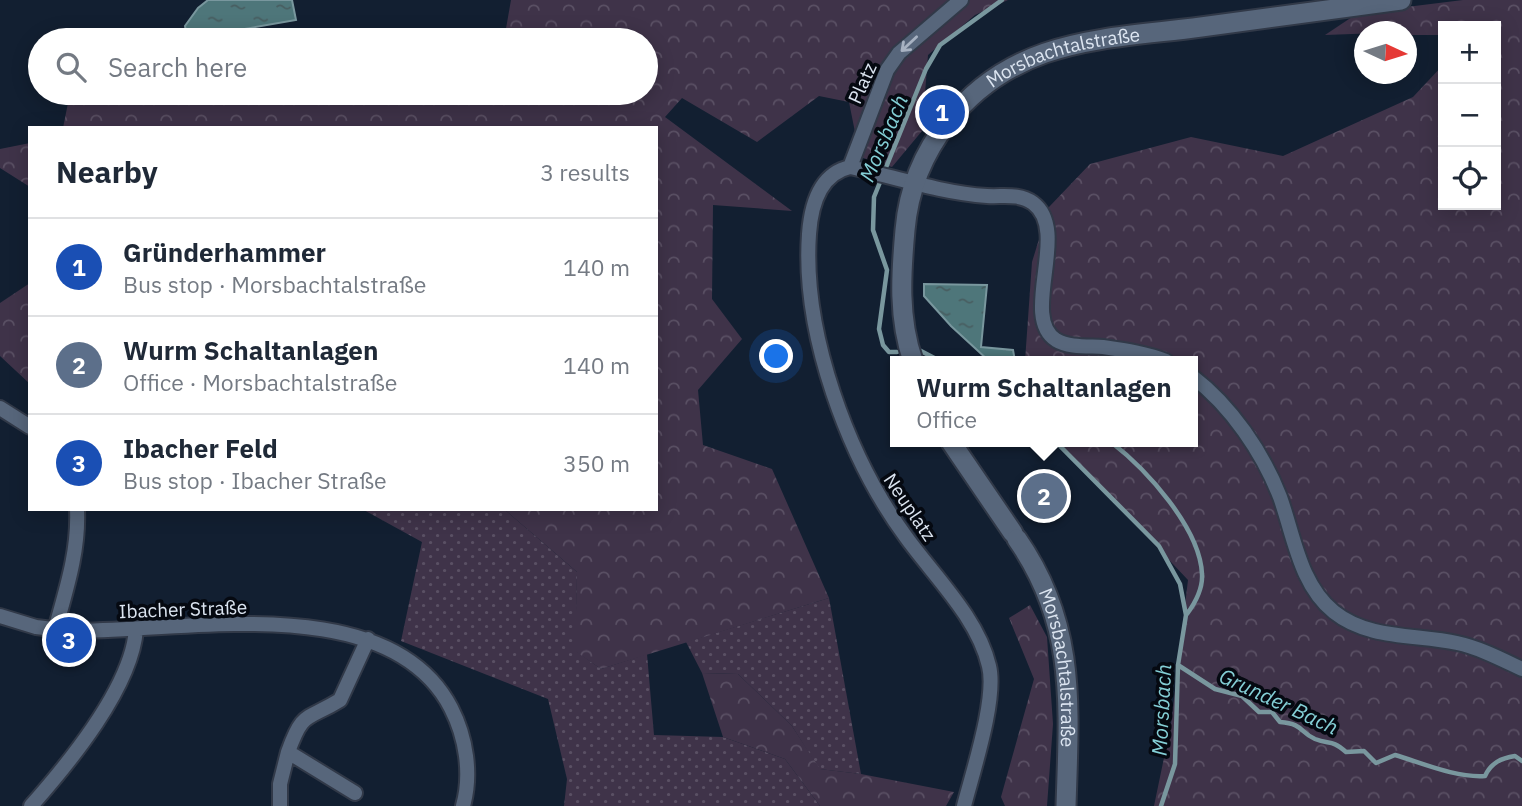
<!DOCTYPE html>
<meta charset="utf-8">
<style>
:root{--surface:#fff;--page:#f6f6f7;--text:#1f2937;--muted:#747a83;--line:#e0e1e3;--accent:#b45309}
body{margin:0;font-family:"IBM Plex Sans",sans-serif;background:var(--page);color:var(--text)}
.controls{position:absolute;right:21px;top:21px;display:grid;overflow:hidden;border-radius:0px;box-shadow:0 4px 18px #0003}
.controls button{width:63px;height:63px;display:grid;place-items:center;padding:0;border:0;border-bottom:2px solid var(--line);background:var(--surface);color:var(--text);font:35px sans-serif}
.compass{position:absolute;left:1354px;top:21px;width:63px;height:63px;border-radius:50%;background:var(--surface);box-shadow:0 4px 18px #0003;rotate:94deg}
.you{position:absolute;left:777px;top:357px;width:24px;height:24px;margin:-18px;border:5px solid #fff;border-radius:50%;background:#1a73e8;box-shadow:0 0 0 10px #1a73e833}
.badge{display:grid;place-items:center;width:46px;height:46px;border-radius:50%;background:var(--accent);color:#fff;font-size:23px;font-weight:700}
.pin{position:absolute;translate:-50% -50%;border:4px solid #fff;box-shadow:0 2px 7px #0006}
.popup{position:absolute;left:890px;top:356px;width:308px;height:91px;box-sizing:border-box;display:grid;place-content:center;border-radius:0px;background:var(--surface);filter:drop-shadow(0 2px 5px #0005);font-size:23px;white-space:nowrap;color:var(--muted)}
.popup b{font-size:26px;color:var(--text)}
.popup::after{content:'';position:absolute;left:50%;top:100%;margin-left:-14px;border:14px solid transparent;border-top-color:var(--surface)}
.list{margin:0;padding:0;list-style:none}
h2{display:flex;justify-content:space-between;align-items:center;height:91px;margin:0;padding:0 28px;font-size:30px}
h2 small{font-size:23px;font-weight:400;color:var(--muted)}
.list li{display:grid;grid-template-columns:46px 1fr auto;gap:21px;align-items:center;box-sizing:border-box;height:98px;padding:0 28px;border-top:2px solid var(--line)}
.list b{display:block;font-size:26px;white-space:nowrap}
.list p{margin:0;font-size:23px;white-space:nowrap;color:var(--muted)}
.list em{font-size:23px;font-style:normal;color:var(--muted)}
.icon{flex:none;width:38px;height:38px;fill:none;stroke:currentColor;stroke-width:2;stroke-linecap:round;stroke-linejoin:round}
.map{position:relative;flex:none;width:1522px;height:806px;overflow:hidden}
.search{position:absolute;background:var(--surface);box-shadow:0 4px 18px #0003;left:28px;top:28px;width:630px;height:77px;display:flex;align-items:center;gap:18px;box-sizing:border-box;padding:0 24px;border-radius:38px;color:var(--muted);font-size:26px}
.panel{position:absolute;background:var(--surface);box-shadow:0 4px 18px #0003;left:28px;top:126px;width:630px;height:385px;border-radius:0px}
.map>svg:first-child{display:block}
.grass{fill:url(#grass-dots)}
.forest{fill:url(#forest-crowns)}
.water{fill:url(#water-ripples);stroke:#79979e;stroke-width:2}
.lines{fill:none;stroke-linecap:round;stroke-linejoin:round}
.stream{stroke:#79979e;stroke-width:4.5}
.minor-casing{stroke:#313948;stroke-width:18}
.secondary-casing{stroke:#313948;stroke-width:23}
.minor{stroke:#57667b;stroke-width:14}
.secondary{stroke:#57667b;stroke-width:19}
.oneway{stroke:#a7b2c2}
.labels{text-anchor:middle;dominant-baseline:central;stroke-width:7;stroke-linejoin:round;paint-order:stroke}
.street-label{font-size:19px;fill:#dce5f1;stroke:#050911}
.water-label{font-size:21px;font-style:italic;fill:#84cfd6;stroke:#050911}
</style>
<div class="map">
<svg width="1522" height="806" viewBox="0 0 1522 806">
<defs>
<pattern id="grass-dots" width="8" height="8" patternUnits="userSpaceOnUse" patternTransform="scale(1.75)"><rect width="8" height="8" fill="#3f3349"/><path d="M2 2h.1M6 6h.1" fill="none" stroke="#5a5064" stroke-width="1.8" stroke-linecap="round"/></pattern>
<pattern id="forest-crowns" width="20" height="18" patternUnits="userSpaceOnUse" patternTransform="scale(1.75)"><rect width="20" height="18" fill="#3f3349"/><path d="M2 6a3 3 0 1 1 6 0M12 15a3 3 0 1 1 6 0" fill="none" stroke="#5a5064"/></pattern>
<pattern id="water-ripples" width="26" height="14" patternUnits="userSpaceOnUse" patternTransform="scale(1.75)"><rect width="26" height="14" fill="#4e767a"/><path d="M2 4q2-2 4 0t4 0M15 11q2-2 4 0t4 0" fill="none" stroke="#485e61"/></pattern>
</defs>
<rect width="100%" height="100%" fill="#121f31"/>
<path class="grass" d="M362,509h142l73,63 -1,79 25,18 46,-15 7,81 69,2 62,22 35,47h-256l3,-27 -19,-80 -147,-58 21,-99z
M829,598l32,176 -42,-5 -27,-43 -54,-52 -36,-1 -16,-31z"/>
<path class="forest" d="M511,0h497l-33,15 -47,40 -6,76 -30,36 -32,-10 -11,-55 -30,-6 -62,46 -75,-44 -17,19 127,94 -79,-6 -1,94 30,40 -44,51 5,55 69,24 57,129 -228,71 -26,-18 2,-79 -73,-63h152v-381h-593l6,-30 15,-5h562v-53h-142z
M1463,0h59v806h-368l17,-82 17,-144 -130,-138h135v-81h-168l7,-99 17,-55 41,-43 101,-27 92,19 130,-59 30,-32v140h53v-179h-53v9h-36l-1,-3 -81,3 33,-22z
M417,32l35,8h-139z
M30,143v44l-30,-19v-19z
M30,283v101l-30,-28v-53z
M1030,605l17,32 6,87 -6,82h-42l-4,-9 33,-118 -25,-61z
M702,673l36,1 54,52 28,43 41,5 93,18 -8,14h-126l-35,-47 -62,-22z"/>
<path class="water" d="M208,0h84l4,20 -109,19 -2,-13 13,-18z
M924,284l63,1 -6,62 32,3 2,11h-26l-38,-35 -27,-30z"/>
<g class="lines">
<path class="stream" d="M919,350l21,11
M897,352h-8l-6,-7 -4,-16 8,-59 -14,-40 1,-33 52,-128 14,-24 62,-45
M1056,442l103,104 21,38 6,31 -8,50 -3,99 -14,42
M1111,442c35,27 89,86 91,132 1,15 -7,29 -15,40
M1178,665l37,24 27,7 17,16h13l8,10c24,2 19,10 35,17 15,6 16,0 31,13l18,-1 12,12 19,-8c27,8 61,23 90,21 6,-13 16,-18 30,-20l7,5"/>
<defs>
<path id="minor" d="M850,167l37,-97 12,-17 62,-53
M1193,377c38,29 70,76 87,120 14,39 20,88 54,115 35,28 83,22 123,31 23,5 44,16 65,26
M0,408l30,19
M0,616l36,11 34,4c112,1 319,-43 381,77 15,29 21,66 12,98
M55,630c11,-40 24,-79 22,-121
M355,793l-67,-41c15,-42 18,-31 52,-52l28,-61
M31,806c38,-43 101,-119 105,-177
M280,806v-22l8,-32
M964,806c9,-35 33,-108 25,-140 -11,-48 -55,-90 -83,-129 -58,-79 -104,-204 -97,-303 2,-28 10,-60 41,-67 45,10 91,26 137,29 16,1 32,-3 46,7 38,28 -14,113 23,137 13,8 33,6 47,7 21,3 43,6 63,14"/>
<g id="secondary">
<path id="s1" d="M913,361c-15,-43 -12,-87 -8,-131 7,-81 62,-150 140,-177 49,-17 105,-19 156,-26 67,-9 134,-18 200,-27"/>
<path d="M951,442l62,91"/>
<path id="s2" d="M1017,539c60,86 52,167 49,267"/>
</g>
</defs>
<use href="#minor" class="minor-casing"/>
<use href="#secondary" class="secondary-casing"/>
<use href="#minor" class="minor"/>
<use href="#secondary" class="secondary"/>
</g>
<defs><path id="oneway-shaft" d="M-6 0H5M1.5-3L5.5 0L1.5 3" fill="none" stroke-width="1.6" stroke-linecap="round" stroke-linejoin="round" transform="scale(1.75)"/></defs>
<use class="oneway" href="#oneway-shaft" transform="translate(909 44) rotate(137)"/>
<g class="labels">
<g class="street-label">
<text stroke="none"><textPath href="#s1" startOffset="387">Morsbachtalstraße</textPath></text>
<text transform="translate(862 83) rotate(-66)">Platz</text>
<text transform="translate(910 507) rotate(56)">Neuplatz</text>
<text transform="translate(183 609) rotate(-2)">Ibacher Straße</text>
<text stroke="none"><textPath href="#s2" startOffset="138">Morsbachtalstraße</textPath></text>
</g>
<g class="water-label">
<text transform="translate(883 138) rotate(-67)">Morsbach</text>
<text transform="translate(1279 701) rotate(25)">Grunder Bach</text>
<text transform="translate(1161 710) rotate(-87)">Morsbach</text>
</g>
</g>
</svg>
<div class="controls">
<button>+</button>
<button>−</button>
<button><svg class="icon" aria-label="locate" viewBox="0 0 24 24"><circle cx="12" cy="12" r="6"/><path d="M12 2v4M12 18v4M2 12h4M18 12h4"/></svg></button>
</div>
<svg class="compass" viewBox="-18 -18 36 36"><path d="M0-13l5 13h-10z" fill="#e53935"/><path d="M0 13l5-13h-10z" fill="#747a83"/></svg>
<div class="you"></div>
<div class="pin badge" style="left:942px;top:112px;background:#1a4fb4">1</div>
<div class="pin badge" style="left:1044px;top:496px;background:#5c6f8a">2</div>
<div class="popup"><b>Wurm Schaltanlagen</b>Office</div>
<div class="pin badge" style="left:69px;top:640px;background:#1a4fb4">3</div>
<div class="search"><svg class="icon" aria-label="search" viewBox="0 0 24 24"><circle cx="10" cy="10" r="6"/><path d="M15 15l6 6"/></svg>Search here</div>
<section class="panel">
<h2>Nearby<small>3 results</small></h2>
<ul class="list">
<li><span class="badge" style="background:#1a4fb4">1</span><div><b>Gründerhammer</b><p>Bus stop · Morsbachtalstraße</p></div><em>140 m</em></li>
<li><span class="badge" style="background:#5c6f8a">2</span><div><b>Wurm Schaltanlagen</b><p>Office · Morsbachtalstraße</p></div><em>140 m</em></li>
<li><span class="badge" style="background:#1a4fb4">3</span><div><b>Ibacher Feld</b><p>Bus stop · Ibacher Straße</p></div><em>350 m</em></li>
</ul>
</section>
</div>
